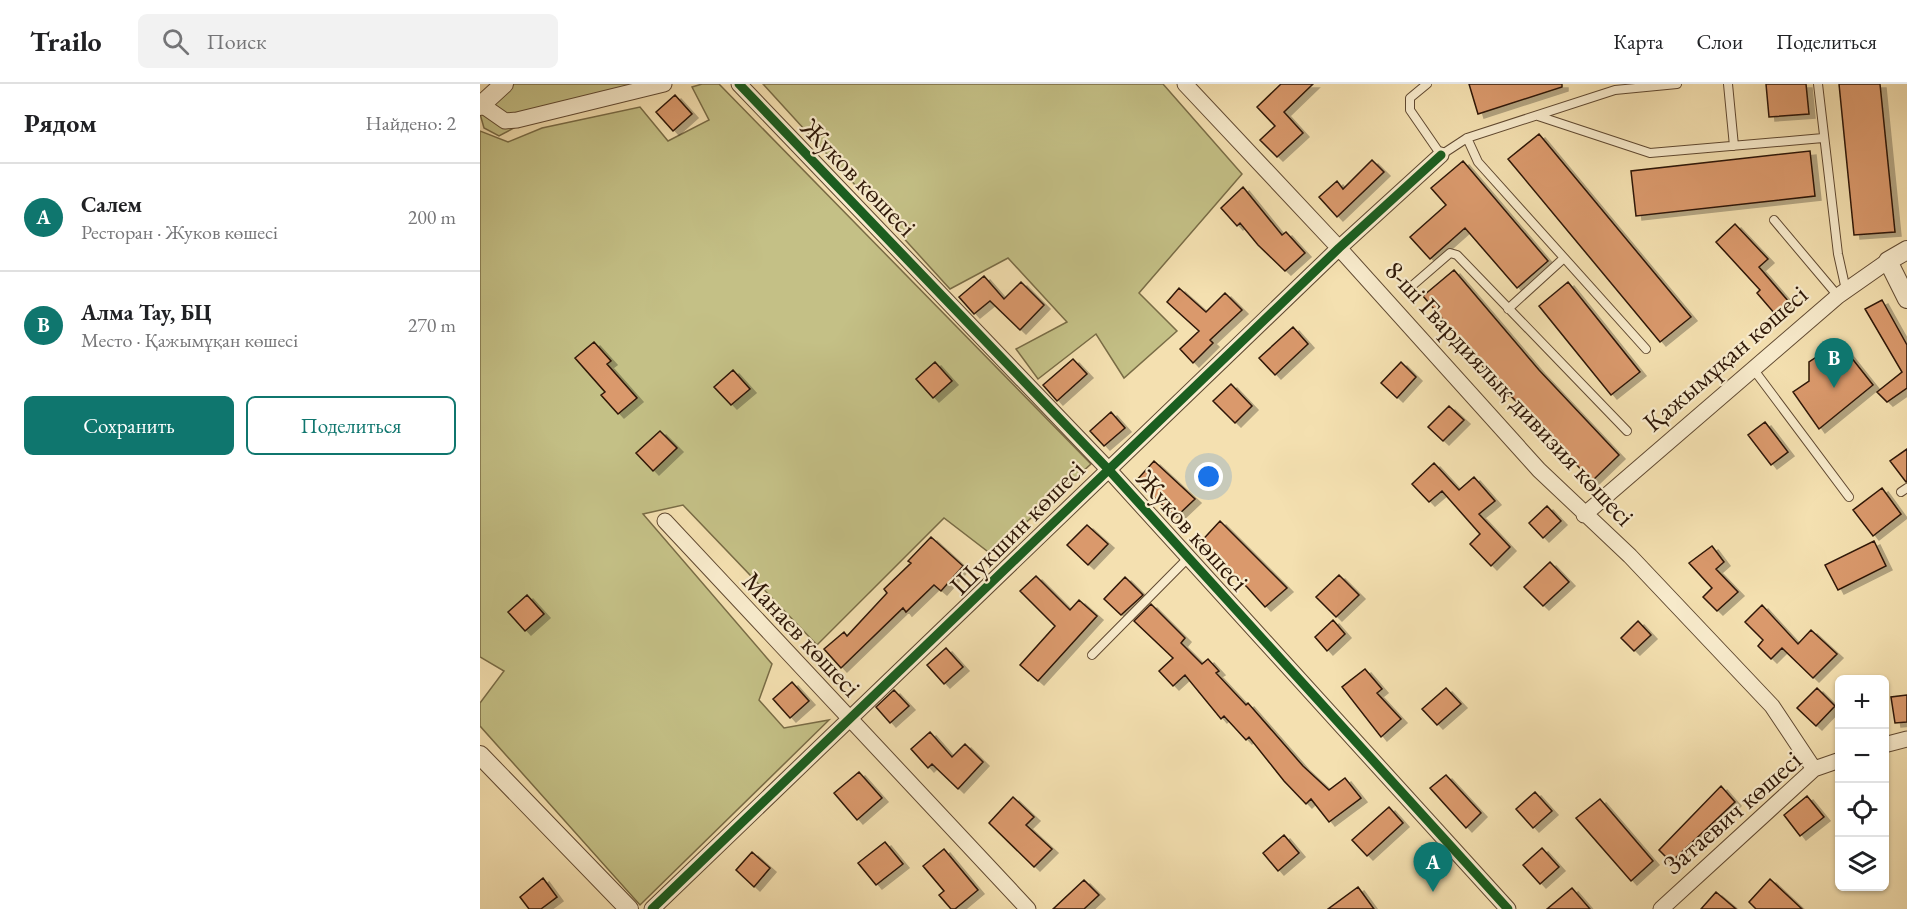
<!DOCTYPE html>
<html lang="ru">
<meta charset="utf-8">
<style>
:root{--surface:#fff;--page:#f2f2f2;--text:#202124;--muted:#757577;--line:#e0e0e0;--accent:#0f766e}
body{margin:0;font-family:"EB Garamond",serif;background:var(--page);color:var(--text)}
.controls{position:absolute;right:18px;bottom:18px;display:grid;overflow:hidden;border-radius:9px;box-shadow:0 2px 4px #0004}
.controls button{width:54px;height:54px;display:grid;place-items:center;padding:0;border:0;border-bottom:2px solid var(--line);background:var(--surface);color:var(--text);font:30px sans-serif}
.you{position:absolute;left:729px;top:393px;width:21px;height:21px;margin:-15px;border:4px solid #fff;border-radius:50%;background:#1a73e8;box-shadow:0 0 0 9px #1a73e833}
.badge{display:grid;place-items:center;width:39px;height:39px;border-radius:50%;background:var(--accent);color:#fff;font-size:20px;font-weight:700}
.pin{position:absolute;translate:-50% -50px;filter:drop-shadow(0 2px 3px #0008)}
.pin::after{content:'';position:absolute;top:32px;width:21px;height:18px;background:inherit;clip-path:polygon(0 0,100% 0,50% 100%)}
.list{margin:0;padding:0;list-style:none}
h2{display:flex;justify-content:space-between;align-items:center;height:78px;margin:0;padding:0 24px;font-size:26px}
h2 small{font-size:20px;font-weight:400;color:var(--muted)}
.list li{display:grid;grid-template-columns:39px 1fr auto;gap:18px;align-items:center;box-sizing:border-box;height:108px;padding:0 24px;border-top:2px solid var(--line)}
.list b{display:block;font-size:22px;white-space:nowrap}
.list p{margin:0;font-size:20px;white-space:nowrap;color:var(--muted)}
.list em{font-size:20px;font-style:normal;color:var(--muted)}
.actions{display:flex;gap:12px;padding:18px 24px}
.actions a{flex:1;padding:14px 0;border:2px solid var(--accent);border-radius:9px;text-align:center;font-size:21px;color:var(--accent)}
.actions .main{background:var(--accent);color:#fff}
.icon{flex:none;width:33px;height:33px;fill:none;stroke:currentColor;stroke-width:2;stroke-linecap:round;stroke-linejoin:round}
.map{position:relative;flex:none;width:1427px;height:825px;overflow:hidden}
header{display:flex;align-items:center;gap:36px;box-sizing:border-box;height:84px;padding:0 30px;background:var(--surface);border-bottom:2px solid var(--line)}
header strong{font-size:28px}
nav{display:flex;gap:33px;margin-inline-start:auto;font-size:21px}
.search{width:420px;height:54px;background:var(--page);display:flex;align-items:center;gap:15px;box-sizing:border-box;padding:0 21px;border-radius:9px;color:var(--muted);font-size:22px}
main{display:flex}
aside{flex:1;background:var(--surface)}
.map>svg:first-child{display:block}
.green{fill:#c4c086;stroke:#796c46;stroke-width:1.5}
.building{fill:#da996c;stroke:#2e1707;stroke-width:1.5;filter:url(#shadow)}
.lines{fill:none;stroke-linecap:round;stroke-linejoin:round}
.service-casing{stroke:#604931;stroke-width:10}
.minor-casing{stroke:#604931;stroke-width:17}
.tertiary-casing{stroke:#604931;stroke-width:20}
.service{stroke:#f8ebcc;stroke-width:8}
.minor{stroke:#f8ebcc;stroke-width:15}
.tertiary{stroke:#f8ebcc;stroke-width:18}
.cycleway-casing{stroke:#f8ebcc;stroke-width:13}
.cycleway{stroke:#1b5e20;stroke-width:9}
.labels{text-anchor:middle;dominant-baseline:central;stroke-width:4.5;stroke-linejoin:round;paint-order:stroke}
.street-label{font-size:27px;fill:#2e1707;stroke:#f8ebcc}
</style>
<header>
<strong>Trailo</strong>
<div class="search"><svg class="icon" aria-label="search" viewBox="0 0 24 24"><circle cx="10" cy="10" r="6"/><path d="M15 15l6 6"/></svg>Поиск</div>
<nav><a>Карта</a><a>Слои</a><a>Поделиться</a></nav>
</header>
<main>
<aside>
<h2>Рядом<small>Найдено: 2</small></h2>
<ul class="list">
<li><span class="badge">A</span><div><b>Салем</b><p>Ресторан · Жуков көшесі</p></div><em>200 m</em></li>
<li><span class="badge">B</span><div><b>Алма Тау, БЦ</b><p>Место · Қажымұқан көшесі</p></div><em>270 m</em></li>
</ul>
<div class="actions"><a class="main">Сохранить</a><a>Поделиться</a></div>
</aside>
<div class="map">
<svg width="1427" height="825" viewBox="0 0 1427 825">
<defs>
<filter id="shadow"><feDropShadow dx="6" dy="4" stdDeviation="0" flood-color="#0004"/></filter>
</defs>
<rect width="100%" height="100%" fill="#f4e0b0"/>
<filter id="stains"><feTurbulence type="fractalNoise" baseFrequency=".00333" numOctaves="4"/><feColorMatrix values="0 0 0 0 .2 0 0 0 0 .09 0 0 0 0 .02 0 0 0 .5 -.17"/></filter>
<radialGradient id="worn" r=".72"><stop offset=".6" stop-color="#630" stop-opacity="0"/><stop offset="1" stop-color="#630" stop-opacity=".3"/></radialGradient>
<path class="green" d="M34,0h133l-113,33 -35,19 -15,-8 -4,-14z
M222,0h17l372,380 -100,90 -47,-36 -127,127 -134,-140 -40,9 129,150 -13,36 25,28 45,-8 -189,185 -160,-179v-23l24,-32 -24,-14v-526l28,11 34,-14 98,-21 28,34 41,-21 -17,-33z
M283,0h400l79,90 -103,119 38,38 -53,47 -28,-44 -58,45 -22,-30 51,-27 -59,-64 -58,31z"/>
<path class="building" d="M801,0h32l-29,28 19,21 -26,24 -17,-17 15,-14 -18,-19z
M989,0h93v3l-84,27z
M1286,0h40l3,30 -40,3z
M1359,0h41l15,148 -41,3z
M195,11l17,19 -19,17 -17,-19z
M1059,50l152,183 -31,25 -152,-183z
M1330,67l5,45 -179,20 -5,-45z
M892,76l12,12 -47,45 -18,-20 18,-16 6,8z
M983,77l85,100 -31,27 -52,-60 -35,31 -20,-22 36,-32 -15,-17z
M763,103l39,48 4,-3 19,21 -20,18 -27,-26 -18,-22 -3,3 -16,-18z
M1255,140l33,35 -9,8 30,35 -14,12 -18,-21 3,-3 -44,-48z
M974,186l85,100 80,85 -27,26 -82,-86 -2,1 -85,-100z
M504,192l20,23 17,-17 23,23 -24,25 -30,-29 -16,13 -15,-17z
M1088,198l72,90 -29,23 -72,-89z
M699,204l27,24 19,-19 17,17 -32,30 3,3 -20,20 -13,-14 19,-18 -32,-29z
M1402,216l25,45v43l-20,14 -10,-10 25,-20 -37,-63z
M813,243l15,17 -33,31 -16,-17z
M114,258l17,19 -4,3 30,34 -19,16 -17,-19 4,-3 -30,-34z
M1344,268l15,7 8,-7 26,33 -54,44 -26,-37 16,-11v-19z
M593,275l14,15 -30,27 -14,-16z
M455,278l17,19 -19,17 -17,-19z
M921,278l15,15 -19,21 -16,-15z
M253,286l17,19 -19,16 -17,-18z
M751,300l21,22 -17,17 -22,-22z
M969,322l15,14 -21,21 -15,-14z
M631,328l14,16 -21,18 -14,-15z
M1285,338l23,30 -17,13 -23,-30z
M180,347l17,17 -24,23 -17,-18z
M1427,365v33h-1l-16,-21z
M674,377l41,38 -19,18 -40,-36z
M954,379l25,27 15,-13 21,24 -16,13 31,33 -19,19 -21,-22 10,-10 -38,-43 -13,11 -17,-18z
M1402,404l19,26 -28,22 -20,-26z
M1067,422l14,15 -18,17 -14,-15z
M740,437l67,67 -22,19 -18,-20 -50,-41z
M607,441l21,19 -20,21 -21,-20z
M451,453l32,29 -22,25 -7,-6 -28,27 -3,-4 -62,60 -17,-19 20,-17 3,4 40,-43 -3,-4 27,-26 -3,-2z
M1394,457l12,25 -48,24 -13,-25z
M1232,462l12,16 -8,7 22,23 -21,19 -14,-14 9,-9 -23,-25z
M1070,478l19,20 -26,24 -19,-19z
M859,491l20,20 -23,22 -20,-20z
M556,492l34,34 9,-10 18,16 -59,65 -18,-16 35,-39 -35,-35z
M645,493l18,18 -22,20 -17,-16z
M47,511l17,19 -19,17 -17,-19z
M671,520l34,34 -4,5 21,21 6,-5 11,12 -3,2 30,32 2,-2 55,63 26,24 16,-12 16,20 -32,24 -18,-23 -5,5 -22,-23 -35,-44 -3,3 -22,-24 -3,3 -36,-44 -12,11 -14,-15 14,-13 -39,-37z
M1282,521l36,39 13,-14 26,24 -24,24 -31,-30 -11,11 -13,-13 5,-6 -18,-18z
M853,536l12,14 -18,17 -12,-14z
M1158,537l13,14 -17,16 -13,-13z
M466,564l17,19 -19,17 -17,-19z
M885,585l17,20 -5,4 24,26 -20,18 -39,-50z
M312,598l17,19 -19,17 -17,-19z
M966,604l15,16 -24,21 -15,-16z
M1337,604l18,18 -19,20 -19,-18z
M414,606l15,16 -19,17 -14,-16z
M1427,611v27l-12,1 -4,-26z
M450,648l22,25 13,-13 18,18 -25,27 -26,-25 -4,4 -17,-19z
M379,688l23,26 -25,22 -23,-27z
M966,691l35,38 -15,15 -36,-40z
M1241,702l14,16 -64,60 -12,-12z
M1055,708l17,19 -19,17 -17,-19z
M1327,712l17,21 -24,19 -16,-21z
M533,713l21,20 -8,8 26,24 -18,18 -45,-44z
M1120,715l53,62 -22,20 -55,-63z
M909,723l14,16 -36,33 -15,-16z
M804,751l15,18 -21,18 -15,-18z
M405,758l18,22 -27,21 -18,-22z
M1062,764l17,19 -19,17 -17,-19z
M464,765l34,41 -23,19h-4l-12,-14 5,-4 -21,-25z
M272,768l18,16 -16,19 -18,-17z
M63,794l14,19 -16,12h-12l-9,-12z
M1290,795l32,30h-46l-7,-7z
M604,796l15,15 -15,14h-31z
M878,803l16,22h-46z
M1092,804l18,21h-43z
M1236,808l20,17h-35z"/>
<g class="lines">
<defs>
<path id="service" d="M947,0l-17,14v12l31,45 26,-17 148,-48 62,-6
M1248,0l6,62
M1338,0l20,170 8,36
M1058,32l112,37 173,-15
M987,54l11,24 168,187
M1294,136l64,76
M933,201l37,-32 7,2 170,176
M1028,225l56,-51
M1274,286l95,127
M1421,408l6,-4
M612,571l96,-97"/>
<path id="minor" d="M259,0l369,385 400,440
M705,0l154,164 200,222 91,86 142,150 42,63
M2,21l23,16 12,-1 147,-36
M1104,431l254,-219 50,-35
M185,437l363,388
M1404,661l23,-6
M172,825l687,-661 102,-93
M1181,825l153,-140 26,-9"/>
<path id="tertiary" d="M0,22l24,-22
M1427,166l-19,11 19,38
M0,671l149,154"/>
</defs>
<use href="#service" class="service-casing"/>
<use href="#minor" class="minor-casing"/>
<use href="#tertiary" class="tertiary-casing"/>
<use href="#service" class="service"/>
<use href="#minor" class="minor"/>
<use href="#tertiary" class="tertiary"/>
<defs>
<path id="cycleway" d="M259,0l369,385 400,440
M172,825l687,-661 102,-93"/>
</defs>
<use href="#cycleway" class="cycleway-casing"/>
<use href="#cycleway" class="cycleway"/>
</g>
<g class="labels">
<g class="street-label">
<text transform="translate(379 93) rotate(46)">Жуков көшесі</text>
<text transform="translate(1245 274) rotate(-41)">Қажымұқан көшесі</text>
<text transform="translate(1030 309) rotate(47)">8-ші Гвардиялық дивизия көшесі</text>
<text transform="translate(537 443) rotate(-45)">Шукшин көшесі</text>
<text transform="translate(713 446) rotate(48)">Жуков көшесі</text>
<text transform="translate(322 550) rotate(47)">Манаев көшесі</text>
<text transform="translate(1252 728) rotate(-41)">Затаевич көшесі</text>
</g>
</g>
<rect width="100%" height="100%" filter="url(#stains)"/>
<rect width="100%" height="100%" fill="url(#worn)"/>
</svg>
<div class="controls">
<button>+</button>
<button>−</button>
<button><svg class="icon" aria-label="locate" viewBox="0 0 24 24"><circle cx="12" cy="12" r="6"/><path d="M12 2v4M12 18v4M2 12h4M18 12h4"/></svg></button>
<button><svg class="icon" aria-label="layers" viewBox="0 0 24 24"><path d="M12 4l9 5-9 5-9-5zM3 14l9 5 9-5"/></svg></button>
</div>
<div class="you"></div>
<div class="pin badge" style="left:953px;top:808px">A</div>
<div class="pin badge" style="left:1354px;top:304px">B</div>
</div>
</main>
